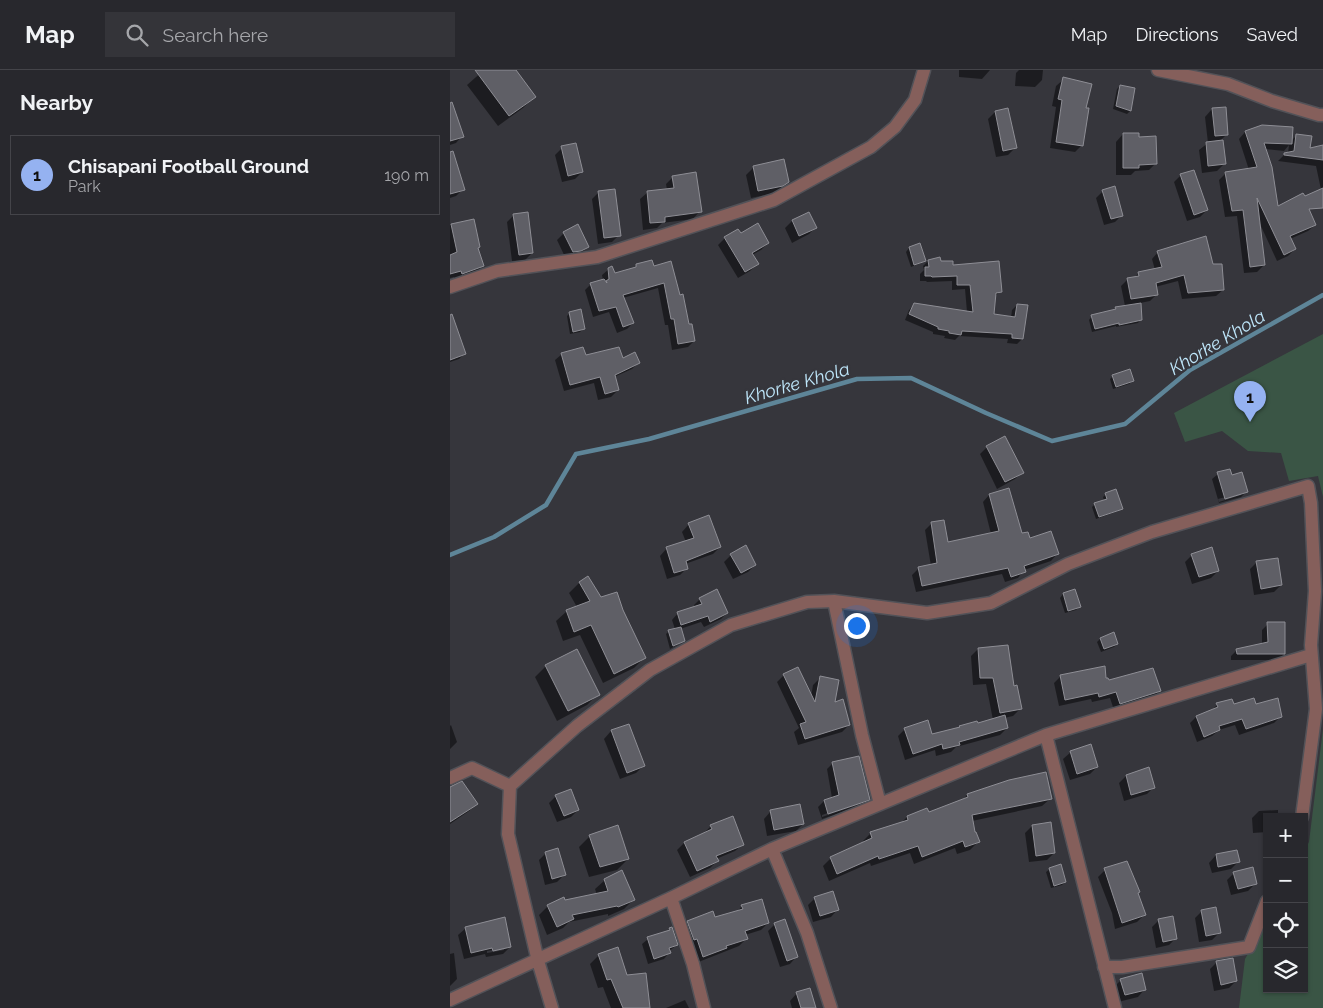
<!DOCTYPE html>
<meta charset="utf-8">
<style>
:root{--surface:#28282d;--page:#343439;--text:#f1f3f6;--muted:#a5a6aa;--line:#444449;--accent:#95b2f1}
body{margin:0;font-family:Raleway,sans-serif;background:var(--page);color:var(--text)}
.controls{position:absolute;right:15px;bottom:15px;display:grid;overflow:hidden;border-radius:0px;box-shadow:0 1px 4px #0004}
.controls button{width:45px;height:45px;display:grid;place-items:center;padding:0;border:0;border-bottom:1px solid var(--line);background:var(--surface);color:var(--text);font:25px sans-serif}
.you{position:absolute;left:406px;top:555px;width:18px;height:18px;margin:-12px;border:4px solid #fff;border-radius:50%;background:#1a73e8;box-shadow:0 0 0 8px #1a73e833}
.badge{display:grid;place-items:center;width:32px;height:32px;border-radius:50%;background:var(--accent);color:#111;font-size:16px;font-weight:700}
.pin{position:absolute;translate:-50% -41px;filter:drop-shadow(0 1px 2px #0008)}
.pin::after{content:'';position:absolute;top:26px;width:18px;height:15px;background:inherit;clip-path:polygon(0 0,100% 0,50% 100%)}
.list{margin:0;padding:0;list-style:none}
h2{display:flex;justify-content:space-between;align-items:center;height:65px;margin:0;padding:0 20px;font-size:21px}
h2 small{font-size:16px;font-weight:400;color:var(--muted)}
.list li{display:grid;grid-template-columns:32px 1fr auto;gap:15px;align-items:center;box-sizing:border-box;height:80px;margin:0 10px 10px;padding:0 10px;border:1px solid var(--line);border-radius:0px}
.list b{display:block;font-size:19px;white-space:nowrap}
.list p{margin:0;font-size:16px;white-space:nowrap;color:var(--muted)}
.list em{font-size:16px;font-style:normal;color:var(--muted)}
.icon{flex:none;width:28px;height:28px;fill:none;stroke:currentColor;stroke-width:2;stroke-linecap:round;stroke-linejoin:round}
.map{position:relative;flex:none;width:873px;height:938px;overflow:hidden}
header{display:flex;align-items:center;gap:30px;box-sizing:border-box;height:70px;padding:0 25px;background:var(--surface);border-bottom:1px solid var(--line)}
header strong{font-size:24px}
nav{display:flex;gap:28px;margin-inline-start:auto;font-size:18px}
.search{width:350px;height:45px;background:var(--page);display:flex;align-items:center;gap:12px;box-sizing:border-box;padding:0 18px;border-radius:0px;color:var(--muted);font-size:19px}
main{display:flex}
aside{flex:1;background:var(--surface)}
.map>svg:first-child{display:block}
.green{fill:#3a5545}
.shadow{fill:#0007;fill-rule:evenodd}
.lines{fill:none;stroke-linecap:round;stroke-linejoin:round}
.stream{stroke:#5e8598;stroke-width:4.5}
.building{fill:#5f5f66;stroke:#8e8e95}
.minor-casing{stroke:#525258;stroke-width:15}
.minor{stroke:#855f5b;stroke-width:12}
.labels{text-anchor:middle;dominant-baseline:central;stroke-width:4.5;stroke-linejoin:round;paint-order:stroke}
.water-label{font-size:18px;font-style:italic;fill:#bfe7fb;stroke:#36363c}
</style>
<header>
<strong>Map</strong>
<div class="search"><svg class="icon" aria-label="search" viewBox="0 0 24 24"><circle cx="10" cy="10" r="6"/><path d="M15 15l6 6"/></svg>Search here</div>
<nav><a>Map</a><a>Directions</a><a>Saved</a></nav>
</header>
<main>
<aside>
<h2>Nearby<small></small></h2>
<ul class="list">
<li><span class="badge">1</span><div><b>Chisapani Football Ground</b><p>Park</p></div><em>190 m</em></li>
</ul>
</aside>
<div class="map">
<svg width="873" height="938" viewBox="0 0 873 938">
<rect width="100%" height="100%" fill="#36363c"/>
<path class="green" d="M873,264v163l-5,-21 -29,5 -8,-28 -33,-2 -26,-20 -37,11 -11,-29z
M873,659v279h-84l6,-49 22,-39v69h37v-138l5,-9z"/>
<path class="shadow" d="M34,0h30l20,27 -11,11 -25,18 -31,-41z
M509,0h31l-8,9 -23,-2z
M569,0h24l-1,10 -7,7 -20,-1 1,-13z
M614,9l21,30 -3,36 -7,7 -25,-4 6,-41 -4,-1 4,-20z
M670,16l14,3 -4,22 -3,3 -14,-5 4,-20z
M762,39l15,25 -8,8 5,22 -7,7 -15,2 -3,-23 9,-7 -3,-26z
M545,42l20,36 -7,7 -12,2 -8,-38z
M0,50l12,16 -6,7 -6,2z
M812,56l29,15 6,-6 12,14 14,-3v53l-7,-33 -38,-5 7,-7 3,-1 1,-8 -5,6 -19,-2 13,59 37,17 -7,6 -18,8 5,10 -7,7 -11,5 -17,-37 4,41 -7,7 -13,1 -7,-57 -12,1 -6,-37 7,-7 23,-3 -10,-31 6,-7z
M673,64l15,4 18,25 -7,7 -14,1 -4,4h-15v-33z
M112,78l20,24 -7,7 -13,3 -7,-27z
M0,92l13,27 -7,7 -6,2z
M303,98l35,14 -14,11 -23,5 -5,-23z
M731,105l26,35 -7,7 -13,4 -13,-39z
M223,107l27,34 -7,8 -31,4 -5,5 -14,2 -3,-31 8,-7 19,-2 -1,-6z
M653,121l19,24 -7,7 -11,3 -8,-27z
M149,122l20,43 -7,7 -14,2 -6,-45z
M359,143l7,14 -7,7 -17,9 -7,-15 7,-7z
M64,145l18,38 -7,7 -13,1 -5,-39z
M23,151l4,28 5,17 -6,7 -21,7 -1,-3 -4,1v-53z
M114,163l24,14 -8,7 -14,5 -9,-19z
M290,165l28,8 -7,7 -9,5 5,9 -7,7 -12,7 -20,-33 7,-7z
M469,175l6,15 -4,3 -10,4 -5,-15 3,-4z
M708,182l54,14 11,24 -7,6 -34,3 -4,-18 -23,6 2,7 -7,7 -10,2 1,16 -3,4 -22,4v-1l-24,6 -3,-12 3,-4 33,-10 -4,-20 7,-7 6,-1 5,-5 16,-3 -3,-11z
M478,191l24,5 49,25 -7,6 -2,18 19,3 1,-8 5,-5 5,34 -5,5 -10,-1 1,-4 -49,-3 -4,4 -11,-2 1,-2 -12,-2v-2l-28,-12 4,-10 5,-5 53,7 -2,-23 -13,1v-9l-25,1 -1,-1h-6v-7l4,-4 -1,-4z
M186,195l17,2 27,29 14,45 -6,6 -16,3 -4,-25h-3l-7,-37 -35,10 10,25 -6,6 -10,4 -8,-21 -16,5 -8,-27 6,-6 12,-4 -1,-5 7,-6 5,5 19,-5z
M120,243l13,16 -3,3 -10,2 -3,-18z
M0,244l14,40 -5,5 -9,3z
M112,284l60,6 17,2 -7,7 -18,8 4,13 -7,7 -13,3 -4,-17 -30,8 -9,-31z
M663,306l20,5 -4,3 -16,5 -3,-10z
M537,377l35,25 -7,7 -18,10 -17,-35z
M768,404l13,3 15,15 -5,5 -22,6 -7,-24zM791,423v2l-22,7 -1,-3z
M656,424l15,14 -3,3 -22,8 -4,-12 3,-3 9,-3 -1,-4z
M539,425l33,40 35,19 -6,7 -27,9 -6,8 -13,4 -3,-8 -86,18 -4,-17 7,-7 12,-2 -6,-36 7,-7 15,21 44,-10 -8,-32z
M239,454l31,23 -7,7 -28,10 2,4 -7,7 -13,4 -7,-23 7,-8 19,-6 -4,-10z
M281,485l24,10 -7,7 -15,7 -9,-17z
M742,485l26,16 -7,7 -19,6 -7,-22z
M807,492l24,23 -7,7 -20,3 -4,-26z
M138,508l13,21 21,12 22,47 -10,10 -31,15 -23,-48 -17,6 -7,-20 11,-10 10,-4 -8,-14 10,-10z
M613,524l16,13 -3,3 -11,3 -5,-15z
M250,529l27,14 -6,6 -17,8 -3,-5 -21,7 4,12 -14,8 -4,-15 3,-3 6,-2 -3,-9 6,-7 17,-5 -1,-3z
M818,554l16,30 -6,6h-47v-4l6,-6 25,-5v-15z
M650,569l17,5 -3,3 -13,5 -4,-10z
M528,579l35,38 7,22 -7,7 -9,2 3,10 -7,7 -44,12 -5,5 -15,4 -1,-6 -30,10 -7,-24 7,-7 27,6 26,-6 2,-2 33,-7 -7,-36 -13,1 -2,-29z
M126,581l22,43 -11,11 -30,16 -22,-44 11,-11z
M334,605l27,22 2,-12 7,-7 14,25 15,22 -7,7 -44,13 -4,-13 5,-4 -22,-46z
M610,607l45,3 3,2 52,9 -7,6 -39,13 -4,-12 -18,4 -1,-3 -32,7 -5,-23z
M767,635h38l26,11 -7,7 -35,12 -4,-10 -16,5 -7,6 -15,6 -7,-19 6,-6 14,-5z
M1,655l6,17 -7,7v-23z
M178,655l15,41 -7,7 -16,6 -16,-40 7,-8z
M621,682l26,15 -7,7 -20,6 -7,-21z
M383,693l35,36 -6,6 -40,14 -4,-12 6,-6 8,-3 -5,-29zM413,731v2l-41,14v-2z
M698,699l6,18 -7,7 -23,7 -5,-18 7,-7z
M0,721l26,13 -7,7 -19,13z
M517,725l83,4 -8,7 -70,15 2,13 4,8 -8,8 -13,4 -2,-6 -41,16 -4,-11 -39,13 -1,-3 -41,18 -6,-15 8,-8 33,-15 -1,-2 8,-8 30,-10 6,-6 20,-7 1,3 34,-12z
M106,726l22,14 -7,7 -14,5 -8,-19z
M828,740v7h-11v15l-14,1 -1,-15 7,-7z
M321,741l32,13 -7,7 -29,5 -3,-17z
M261,756l32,18 -8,7 -19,8 1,2 -7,7 -20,9 -13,-27 7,-7 20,-10z
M582,756l22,27 -7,7 -18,2 -4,-29z
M140,766l38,23 -11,11 -28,7 -10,-30z
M96,783l18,22 -7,7 -12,3 -6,-25z
M766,785l22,7 -7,7 -19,4 -3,-10z
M600,799l15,13 -3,3 -11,3 -5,-16z
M655,800l32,23 7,22 -7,7 -22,7 -3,-16 -14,-36z
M784,803l21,11 -7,7 -17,4 -4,-15z
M155,810l28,20 -9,9 -16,7v-2l-39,8 -6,6 -16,7 -8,-20 9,-9 49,-11 -2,-6z
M365,828l23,11 -7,8 -18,5 -5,-17z
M292,836l26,17 -7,7 -16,5 1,4 -7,7 -43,17 -15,-34 7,-7 26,-3 23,-7z
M752,841l17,22 -7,7 -13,2 -4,-24z
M709,850l17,18 -7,7 -13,3 -4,-21z
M325,854l22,32 -7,8 -10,3 -12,-36z
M16,858l44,19 -7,7 -17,3 -1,-3 -21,5 -6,-24zM54,878v2l-17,3v-2z
M221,858l6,17 -8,6v2l-5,6 -16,5 -6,-20 6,-5 17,-6z
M4,883l3,26 -7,7v-32z
M149,885l37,53h-25l-8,-21 -5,1 -8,-24z
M767,892l19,19 -7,7 -15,3 -4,-22z
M671,910l24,9 -7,8 -20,5 -4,-15z
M347,923l18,15h-23l-2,-7z
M235,930l4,8h-23z"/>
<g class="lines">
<path class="stream" d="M0,485l44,-18 52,-32 30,-51 73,-15 208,-60 54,-1 75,35 66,28 73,-17 65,-54 133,-75"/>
</g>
<path class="building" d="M25,0h41l20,27 -27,19z
M613,7l29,7 -6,24h3l-6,38 -27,-4 6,-42 -4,-1z
M670,15l15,3 -4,23 -15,-5z
M2,32l12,35 -14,4v-38z
M776,37l2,28 -13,1 -3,-28z
M558,38l9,40 -14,3 -8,-40z
M812,55l31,2 -1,17 -28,-1 8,24 6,39 25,-13 2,3 18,-8v20l-14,1 7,16 -26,11 6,13 -12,6 -27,-57 8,67 -15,2 -7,-57 -11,1 -7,-39 32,-5 -12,-36z
M673,63h16v4l17,-1 1,28 -18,1v3h-16z
M846,64l16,2 -2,12 13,-3v15l-39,-5v-2l10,-2z
M773,70l3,24 -18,2 -2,-24z
M126,73l7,29 -15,4 -7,-30z
M3,81l12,39 -15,4v-42z
M334,89l5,23 -6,4 -25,5 -5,-25z
M744,100l14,40 -14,5 -14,-41z
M246,102l6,40 -37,5v5l-15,1 -3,-32 27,-3 -2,-12z
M665,116l8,30 -12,3 -9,-29z
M165,119l6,47 -17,2 -6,-47z
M78,142l5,41 -14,2 -6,-41z
M359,142l8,16 -18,8 -7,-16z
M24,149l6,28 -2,1 6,18 -22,8 -1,-3 -11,3v-19l7,-3 -6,-28z
M308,153l11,20 -17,10 7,11 -14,8 -21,-35 14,-8 3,4z
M128,154l11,23 -8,4 -8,1 -10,-20z
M756,166l7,28h9l2,26 -36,3 -4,-18 -28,8 2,12 -27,4 -4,-21 12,-2 -1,-4 24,-5 -5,-16z
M470,173l6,18 -12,4 -5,-18z
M490,187l1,4h12v4l46,-4 3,31 -6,1 -2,21 21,3 2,-13 11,1 -5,34 -11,-1v-4l-50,-3 -1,4 -12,-2v-2l-11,-2v-2l-29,-13 5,-11 59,9 -3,-27h-13v-9l-25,1 -1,-1h-6v-9h4l-1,-7z
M202,190l2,6 17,-5 9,34 3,-1 6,30h3l3,17 -17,3 -4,-25h-3l-7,-36 -41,12 11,28 -11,4 -7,-20 -17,4 -9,-28 14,-4 3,4 -1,-2 3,-2 -1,-11 4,-2 3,7 21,-6v-3z
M691,233l1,17 -23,5v-2l-24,6 -4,-14 25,-6 -1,-2z
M131,239l4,20 -12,3 -4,-20z
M2,244l14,40 -16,6v-45z
M133,277l3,8 33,-8 4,11 12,-6 5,11 -25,12 4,15 -14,4 -5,-17 -30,8 -9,-32z
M680,299l4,12 -18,6 -4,-12z
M555,366l19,37 -19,9 -19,-36z
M780,399l2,6 10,-3 6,20 -23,7 -8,-27z
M559,418l13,45 6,-1 2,6 21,-7 8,23 -35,12 2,6 -15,5 -3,-9 -86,18 -4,-19 19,-4 -6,-41 13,-2 4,22 51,-11 -10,-37z
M666,419l7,20 -24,8 -5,-14 13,-4 -2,-6z
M259,445l12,32 -35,14 2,8 -14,4 -8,-26 28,-9 -6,-15z
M296,475l10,20 -15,8 -11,-19z
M762,477l7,24 -20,6 -8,-23z
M828,488l4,27 -21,4 -5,-28z
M138,506l13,21 16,-5 6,18 23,48 -32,16 -23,-49 -17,7 -8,-22 24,-9 -11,-19z
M267,519l11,24 -18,9 -2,-6 -27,9 -4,-13 25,-8 -3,-6z
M625,519l6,18 -13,4 -5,-18z
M817,552h18v32h-48l-1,-5 32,-7z
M231,557l4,14 -12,5 -5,-16z
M664,562l4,12 -14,5 -4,-11z
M558,575l6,41 3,-1 5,24 -22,4 -7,-35h-13l-2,-30z
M127,579l23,46 -32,16 -23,-46z
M655,596l1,12h2l1,2 44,-12 8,23 -41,13 -4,-12 -17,5 -1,-4 -33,7 -5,-25z
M348,597l17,35 5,-26 19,4 -4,22 8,-3 7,26 -45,14 -5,-15 6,-2 -23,-48z
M804,628l2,6 22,-6 4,19 -36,12 -4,-10 -23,7 1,4 -16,7 -8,-21 22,-9 -2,-4 16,-4 2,5z
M555,645l3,13 -49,14 1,3 -17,4 -1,-5 -29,10 -9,-26 24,-8 4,14 28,-7 -1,-1 18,-5 1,2z
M179,654l16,42 -18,7 -16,-43z
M641,674l7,23 -21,7 -7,-23z
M409,686l11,44 -42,14 -4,-14 15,-5 -7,-33z
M699,697l6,21 -24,7 -5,-20z
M596,702l6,27 -80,16 3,17h1l4,10 -15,5 -2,-6 -41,16 -4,-11 -39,13 -1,-3 -41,18 -7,-17 42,-19 -2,-6 38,-12 -1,-4 20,-8 2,4 39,-15 -1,-3 42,-14z
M12,711l16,23 -28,18v-35z
M121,719l8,21 -15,6 -9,-21z
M350,734l4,20 -30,6 -4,-20z
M283,746l11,29 -28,11 3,5 -22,10 -13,-29 28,-13 -2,-4z
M601,752l4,31 -19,3 -4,-31z
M168,755l11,34 -29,8 -11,-32z
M108,778l8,27 -14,4 -7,-27z
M787,780l3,12 -22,5 -2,-13z
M677,791l13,31 -2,1 8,22 -24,8 -18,-55z
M611,794l5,18 -12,4 -5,-18z
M803,797l4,17 -19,5 -5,-17z
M172,800l13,30 -17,7 -1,-1 -45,9 2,4 -17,8 -10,-22 17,-8 1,3 43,-9 -4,-12z
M383,821l6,19 -19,6 -6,-19z
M312,829l7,24 -24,8 3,8 -22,7 1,2 -24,9 -6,-18 -3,1 -7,-19 26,-10 2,6 28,-8 -2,-4z
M766,837l5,26 -15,3 -5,-26z
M723,846l4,23 -14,3 -5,-23z
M55,847l6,30 -18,4 -1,-3 -21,5 -6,-26z
M335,849l13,38 -11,4 -13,-38z
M222,857l6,18 -9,3 2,5 -17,6 -7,-22 23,-7 -1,-2z
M168,877l9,28 19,-2 4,35h-27l-12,-29 -4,1 -9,-26z
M783,888l4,23 -16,4 -5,-24z
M692,903l4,17 -21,5 -5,-16z
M360,918l6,20h-15l-5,-16z"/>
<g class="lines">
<defs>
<path id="minor" d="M708,0l70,14 44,17 47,14h4
M0,217l47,-16 100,-14 177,-57 97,-53 24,-20 20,-27 9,-30
M384,531l28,134 18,69
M596,665l69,273
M0,708l22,-10 38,18 67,-60 73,-56 81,-45 76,-23 27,-1 93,12 64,-10 77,-39 84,-32 156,-46 3,17 4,88 -4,54 5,64 -14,108
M60,716l-2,48 30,127 14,47
M322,779l35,84 24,75
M221,828l22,66 11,44
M654,897h18l127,-20 18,-46
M0,930l221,-102 101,-49 274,-114 265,-80"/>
</defs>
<use href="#minor" class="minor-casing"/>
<use href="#minor" class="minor"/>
</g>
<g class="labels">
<g class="water-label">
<text transform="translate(767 272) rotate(-31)">Khorke Khola</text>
<text transform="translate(347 313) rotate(-16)">Khorke Khola</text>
</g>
</g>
</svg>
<div class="controls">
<button>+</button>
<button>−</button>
<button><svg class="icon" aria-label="locate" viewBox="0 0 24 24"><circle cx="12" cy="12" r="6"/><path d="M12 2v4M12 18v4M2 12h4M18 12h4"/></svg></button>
<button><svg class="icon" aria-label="layers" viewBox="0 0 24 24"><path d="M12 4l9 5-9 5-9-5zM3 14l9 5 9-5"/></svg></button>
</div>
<div class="you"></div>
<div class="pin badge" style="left:800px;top:352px">1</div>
</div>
</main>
